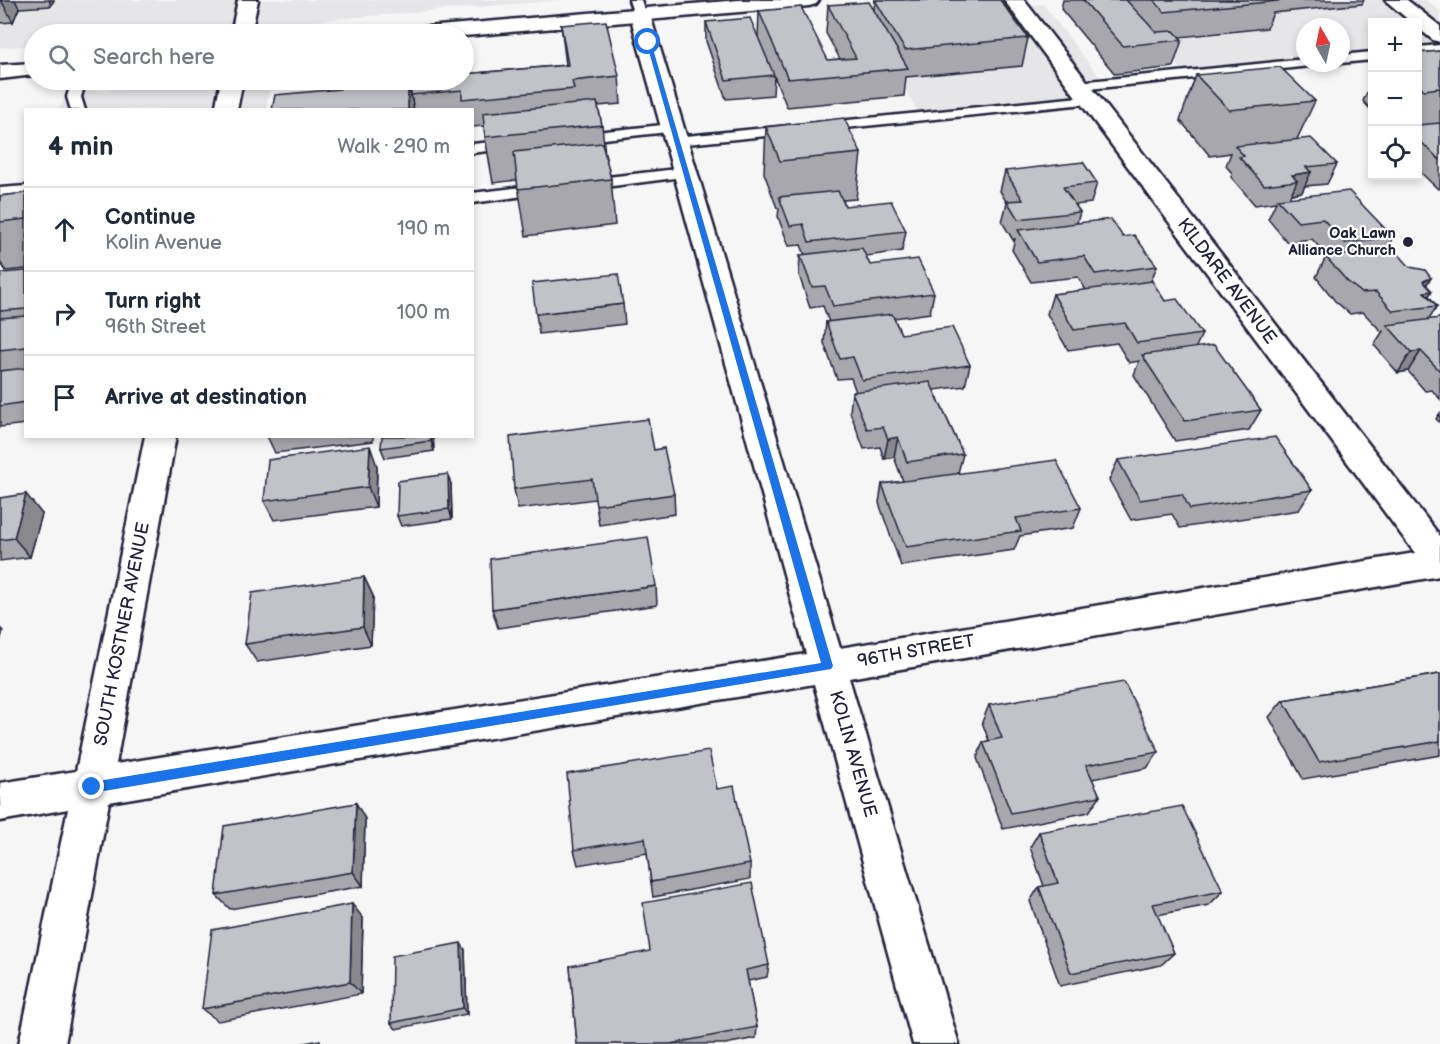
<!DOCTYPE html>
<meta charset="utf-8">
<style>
:root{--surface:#fff;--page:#f6f6f7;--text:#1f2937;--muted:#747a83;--line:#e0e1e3}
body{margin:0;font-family:"Balsamiq Sans",sans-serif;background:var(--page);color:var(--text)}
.controls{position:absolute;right:18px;top:18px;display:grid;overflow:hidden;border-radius:0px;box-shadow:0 3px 9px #0003}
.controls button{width:54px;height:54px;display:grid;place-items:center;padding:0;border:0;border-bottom:2px solid var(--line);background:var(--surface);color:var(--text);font:30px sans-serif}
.compass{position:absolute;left:1296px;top:18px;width:54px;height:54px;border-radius:50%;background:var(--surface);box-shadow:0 3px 9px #0003;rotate:351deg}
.stop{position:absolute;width:18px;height:18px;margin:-14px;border:4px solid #1a73e8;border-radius:50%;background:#fff}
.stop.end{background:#1a73e8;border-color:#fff;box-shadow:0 2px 6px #0008}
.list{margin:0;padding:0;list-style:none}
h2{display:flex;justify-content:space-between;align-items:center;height:78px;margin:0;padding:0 24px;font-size:26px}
h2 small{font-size:20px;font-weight:400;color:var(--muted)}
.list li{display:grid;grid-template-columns:39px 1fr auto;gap:18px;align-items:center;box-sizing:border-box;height:84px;padding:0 24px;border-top:2px solid var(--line)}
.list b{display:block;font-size:22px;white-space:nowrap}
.list p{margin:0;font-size:20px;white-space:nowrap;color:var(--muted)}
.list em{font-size:20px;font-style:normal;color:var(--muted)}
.icon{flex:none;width:33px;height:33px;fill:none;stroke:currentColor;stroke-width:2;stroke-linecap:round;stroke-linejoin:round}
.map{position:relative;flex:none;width:1440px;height:1044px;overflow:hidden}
.search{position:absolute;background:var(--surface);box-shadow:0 3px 9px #0003;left:24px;top:24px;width:450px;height:66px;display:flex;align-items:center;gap:15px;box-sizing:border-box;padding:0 21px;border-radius:33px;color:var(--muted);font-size:22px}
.panel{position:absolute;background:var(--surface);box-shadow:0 3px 9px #0003;left:24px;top:108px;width:450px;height:330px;border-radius:0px}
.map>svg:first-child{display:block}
.built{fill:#e6e6e9}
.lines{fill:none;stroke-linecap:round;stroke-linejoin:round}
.service-casing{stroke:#22223b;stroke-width:5}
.minor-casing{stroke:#22223b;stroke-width:5}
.primary-casing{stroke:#22223b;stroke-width:5}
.service{fill:#fff;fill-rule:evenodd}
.minor{fill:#fff;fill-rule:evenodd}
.primary{fill:#fff;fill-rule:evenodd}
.wall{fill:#a7a7ad;stroke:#22223b;stroke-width:1.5}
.shaded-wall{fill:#88888d;stroke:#22223b;stroke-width:1.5}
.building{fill:#c2c2c9;stroke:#22223b;stroke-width:1.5}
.route{fill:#1a73e8}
.poi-dot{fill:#22223b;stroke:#fff;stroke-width:2}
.labels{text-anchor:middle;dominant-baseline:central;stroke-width:4.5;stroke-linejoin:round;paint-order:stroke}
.far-poi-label{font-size:15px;font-weight:bold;fill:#22223b;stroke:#fff;text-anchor:end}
.street-label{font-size:18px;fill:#22223b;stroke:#fff}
</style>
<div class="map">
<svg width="1440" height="1044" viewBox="0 0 1440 1044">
<rect width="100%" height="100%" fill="#f6f6f7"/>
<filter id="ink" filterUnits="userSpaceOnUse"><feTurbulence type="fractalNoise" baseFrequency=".0167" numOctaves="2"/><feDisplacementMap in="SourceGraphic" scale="12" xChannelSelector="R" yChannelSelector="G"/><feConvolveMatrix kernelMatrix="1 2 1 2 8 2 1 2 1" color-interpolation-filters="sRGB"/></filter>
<g filter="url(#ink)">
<path class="built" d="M0,0h563l-407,34h-122v11l-34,3z
M1119,0h307l14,11v38l-22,2v-29h-46v34l-31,3v-32h-36v36l-119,12z
M1043,4l61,79 -25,3 11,14 -169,17 -55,-97z
M224,80h47l-5,29 -207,1 7,-17z"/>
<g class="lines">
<defs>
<path id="service" d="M629,0h12l5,15 -1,3h-10z
M1440,45v8l-22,2v-8z
M1372,52v8l-31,3v-8z
M1305,59v4h7l-2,3 -231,24 -7,-4 7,-4z
M72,80h14l-5,17 4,13h-14l-4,-13z
M1090,96l7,4 -2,3 -419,42 -7,-4 7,-4z
M672,124l7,4 -2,3 -100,11 -7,-4 7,-4z
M513,140l5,1 2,3 -2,3 -46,6v-9z
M685,168l8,5 -3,3 -108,14 -8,-5 8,-5z
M548,184l6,2 2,3 -2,3 -82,11v-10z
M26,186v10l-26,2v-10z"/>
<path id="minor" d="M238,0h20l-7,34h-20z
M1004,0h20l416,536v40l-591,102 110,366h-46l-99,-360 -705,118 -44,242h-46l49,-235 -68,12v-38l76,-12 69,-335h31l-60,328 690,-110 -176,-639 3,-4h14l3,4 190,633 575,-95z
M1385,0h22l33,26v16l-7,-2 -15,-12v-6h-7z
M221,80h22l-6,30h-22z"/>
<path id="primary" d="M739,0h80l-3,4 -7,2 -345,30 -59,-2 3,-4 7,-2z
M34,63v12l-34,4v-14z"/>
</defs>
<use href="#service" class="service-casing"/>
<use href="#minor" class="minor-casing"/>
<use href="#primary" class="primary-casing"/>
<use href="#service" class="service"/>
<use href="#minor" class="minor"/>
<use href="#primary" class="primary"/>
</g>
<path class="wall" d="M0,0h54l-3,6 -32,2 -6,14 -13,1z
M875,0h125l28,38 -6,28 -116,11 -2,19 -117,11 -13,-31 -1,19 -47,4 -20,-58v-19l52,15 1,-26 69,49 12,-1 -14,-26 2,-28 46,4z
M1063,0h301l-2,4 -89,9 -6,15 -88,9 3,3 -9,27 -58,7 -54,-65z
M561,25l58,51 2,28 -23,2 4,19 3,29 6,25 4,46 -89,11 -9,-56 -24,3 -8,-46 -1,-11 -12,1v-17h-58l-3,-15 53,-15v-25l1,19 101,-9z
M1440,51v137l-2,1 -20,-19v-117z
M1196,75l119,26 -18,38 40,25 -10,20 -22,2 -3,6 -11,2 -2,4 104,39 -7,13 40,35 3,11 8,10 -9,14 12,-2v81l-8,-9 -7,1 -17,-20 -10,2 -24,-28 9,-14h-2l-18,-19 -13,2 -15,-13 -19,-24 10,-20h2l-16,-18 -25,3 -19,-23 8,-17 -21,3 -24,-28 1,-4 -6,-7 5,-13 -21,3 -30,-36z
M1372,81v30l-9,-10z
M766,127l95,26 -5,46 -13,1 2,6 61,25 -4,20 -36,5 4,9 64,28 -4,20 -36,5 7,16 69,31 -5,21 -31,4 29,64 -5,19 123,35 -8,20 -53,8 -6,14 -113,16 -22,-63 3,-19 21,-3 -9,-24 -10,2 -4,-12 -16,2 -14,-37 2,-20h4l-5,-14 -14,1 -13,-36 2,-21h3l-6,-16 -13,2 -11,-33 1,-20h5l-4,-10 -12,1 -11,-29 1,-9h-2l-13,-35z
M1005,171l92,12 -6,20 -16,2 5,7 -3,11 46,14 34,29 -6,15 14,20 37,33 -6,13 65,63 -12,20 -74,11 -41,-66 5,-14 -10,2 -12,-20 -49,7 -21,-36 6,-20 33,-4 -8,-13 -47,5 -19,-32 3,-11 -2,1 -11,-18 5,-19 -7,-12z
M26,193v76l-20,2 -6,-9v-66z
M26,271v153l-26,3v-148z
M623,304l2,20 -86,10 -3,-20z
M1440,413v10l-4,-4z
M267,436h106v5l-98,12z
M433,436l1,15 -49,7 -4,-10z
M654,450l20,44 1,20 -76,11 -4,-26 -77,10 -4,-20z
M1118,460l194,30 -13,20 -119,18 -8,-14 -41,6 -22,-40z
M377,466l-1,41 -102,13 -10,-19z
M451,484l1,35 -51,7 -4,-10z
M0,498l42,16 -12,43 -30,4z
M364,577l9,19 -2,49 -114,17 -12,-18z
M656,586l1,19 -159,23 -6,-19z
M1440,674v81l-137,24 -34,-62 14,-17z
M989,705l170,47 -12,16 -55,11 8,17 -11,16 -86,17 -26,-71 6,-16 6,-1 -7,-19z
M717,789l33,75v15l-97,18 -6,-44 -69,12 -4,-15z
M356,803l9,16 -2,67 -133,23 -14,-14z
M1039,832l184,59 -14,14 -52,10 17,38 -13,12 -101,21 -30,-85 9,-14 5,-1 -14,-39z
M363,918l-2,76 -143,27 -16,-12z
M465,950l2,64 -71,15 -5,-6z
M769,965l-2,12 -19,4 9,46 -1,11 -31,6h-148l-7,-78z"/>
<path class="shaded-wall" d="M1,0h14l4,8 -6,14z
M49,0h5l-3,6z
M464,55l1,7 2,37 -3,-19z
M396,80h7v30l-7,-26z
M408,83l6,27h-6z
M1311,172l-9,20 -11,2 6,-13 -5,-6z
M1431,278l-13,20 5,-17z
M1432,291l-11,17 3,-16z
M1421,351l-13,20 -10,2 13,-21z
M430,436h3l1,15 -3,-10z
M898,437l-4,20 -10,2 4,-20z
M370,446l7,20 -1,41 -8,-20z
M448,474l3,10 1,35 -3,-10z
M26,494l16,20 -12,43 -16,-19z
M364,577l9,19 -2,49 -8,-18z
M0,628l3,3 -3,11z
M356,803l9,16 -2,67 -10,-14z
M352,904l11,14 -2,76 -11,-12z
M461,943l4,7 2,64 -4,-6z"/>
<path class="building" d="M875,0h125l28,38 -123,12z
M1083,0h43l30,32 18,-1 8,9 -59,6z
M1154,0h123l1,1 -114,11z
M869,2l39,66 -120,11 -29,-68 42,-4 27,53 28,-2 -28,-53z
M750,18l24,57 -48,5 -20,-58z
M606,21l13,55 -47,5 2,8 -112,10v-9l-51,5v-15h53v-6l104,-9 -7,-40z
M1440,51v37l-16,2 -6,-6v-31z
M1280,67l35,34 -86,9 -33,-35z
M341,80h55v4l12,-1v27h-136l3,-15 65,-6z
M597,102l5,23 -117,12 -2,-24z
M844,118l17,35 -81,8 -14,-34z
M1440,123v37l-22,-21v-14z
M1311,138l26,26 -31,3 5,5 -19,3 5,6 -33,4 -25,-28 5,-1 -9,-10z
M602,143l9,36 -93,10 -4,-37z
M1083,162l14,21 -34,4 17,25 -62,7 -11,-18 16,-1 -18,-29z
M838,191l7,15 46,-5 15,30 -97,11 -6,-18 -13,2 -11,-29z
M1349,191l44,46 -48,6 -22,-24 -25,3 -21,-23z
M26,193v26l-26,3v-26z
M1111,219l12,18 11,-2 23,31 -62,8 -11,-18 -47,6 -19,-32z
M862,248l8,17 48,-6 16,34 -101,13 -8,-20 -13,1 -12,-32z
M1394,249l16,18 15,3 6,8 -8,3 9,10 -8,1 13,14 -44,5 -17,-19 -14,1 -15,-12 -21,-24z
M26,271v38l-26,2v-32l2,-6z
M618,274l5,30 -87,10 -4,-31z
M1152,281l13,20 12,-2 25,35 -65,9 -12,-20 -51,7 -21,-36z
M892,314l9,20 51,-7 18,38 -108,15 -9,-23 -13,2 -14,-37z
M26,316v31l-26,3v-32z
M1440,318v52h-1l-18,-19 -10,1 -24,-27z
M1214,345l47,65 -76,11 -43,-66z
M26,368v34l-26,4v-35z
M930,382l33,72 -56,8 -9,-25 -10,2 -5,-12 -16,2 -15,-37z
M648,419l6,31 10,-2 10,46 -78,11 -4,-26 -78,10 -4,-52z
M382,436h48l1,5 -50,7z
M1275,437l37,53 -122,19 -8,-15 -42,6 -22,-40z
M370,446l-2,41 -104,14 4,-41z
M1056,460l25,48 -65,10 5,13 -115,16 -24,-63z
M448,474l1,35 -52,7 1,-35z
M26,494l-12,44 -14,2v-42z
M648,537l8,49 -164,23 -2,-50z
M364,577l-1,50 -118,17 7,-51z
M1440,674v67l-121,21 -36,-62z
M1124,682l35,70 -73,13 14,31 -89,17 -28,-71 19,-4 -13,-33z
M709,751l8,38 17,-3 16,78 -99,18 -6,-44 -71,12 -7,-76z
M356,803l-3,69 -137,23 8,-69z
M1182,806l41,85 -70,13 21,49 -103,20 -32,-86 19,-4 -19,-51z
M752,883l17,82 -23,5 11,57 -87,17h-93l-7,-78 80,-15 -7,-48z
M352,904l-2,78 -148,27 10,-79z
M461,943l2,65 -72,15 1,-67z
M320,1040v4h-20z"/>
</g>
<path class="route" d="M646,41l5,1 182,624 -2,3 -739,124 -4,-2 -1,-4 5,-5 729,-119z"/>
<circle class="poi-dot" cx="1408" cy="242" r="6"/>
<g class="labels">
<g class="far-poi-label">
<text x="1396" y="233">Oak Lawn<tspan x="1396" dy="17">Alliance Church</tspan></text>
</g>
<g class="street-label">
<text transform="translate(1227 281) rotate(53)">KILDARE AVENUE</text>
<text transform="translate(122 634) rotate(-79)">SOUTH KOSTNER AVENUE</text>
<text transform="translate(916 651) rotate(-10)">96TH STREET</text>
<text transform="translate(853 754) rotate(74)">KOLIN AVENUE</text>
</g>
</g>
</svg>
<div class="controls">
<button>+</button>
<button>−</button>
<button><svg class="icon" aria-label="locate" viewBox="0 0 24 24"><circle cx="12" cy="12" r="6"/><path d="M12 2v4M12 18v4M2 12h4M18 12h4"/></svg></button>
</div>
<svg class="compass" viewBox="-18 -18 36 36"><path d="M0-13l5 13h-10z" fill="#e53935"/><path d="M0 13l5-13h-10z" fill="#747a83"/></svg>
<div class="stop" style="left:648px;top:42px"></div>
<div class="stop end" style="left:92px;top:787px"></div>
<div class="search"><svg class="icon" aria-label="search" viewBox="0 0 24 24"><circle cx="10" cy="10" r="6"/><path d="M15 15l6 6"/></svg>Search here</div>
<section class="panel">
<h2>4 min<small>Walk · 290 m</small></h2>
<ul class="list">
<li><svg class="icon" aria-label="ahead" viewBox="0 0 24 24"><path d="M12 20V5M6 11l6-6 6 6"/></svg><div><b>Continue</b><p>Kolin Avenue</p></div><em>190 m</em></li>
<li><svg class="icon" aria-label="right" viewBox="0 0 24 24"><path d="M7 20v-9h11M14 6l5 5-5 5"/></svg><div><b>Turn right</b><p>96th Street</p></div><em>100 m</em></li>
<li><svg class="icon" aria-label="arrive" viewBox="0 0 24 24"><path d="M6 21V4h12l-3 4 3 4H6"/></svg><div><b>Arrive at destination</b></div></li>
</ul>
</section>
</div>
